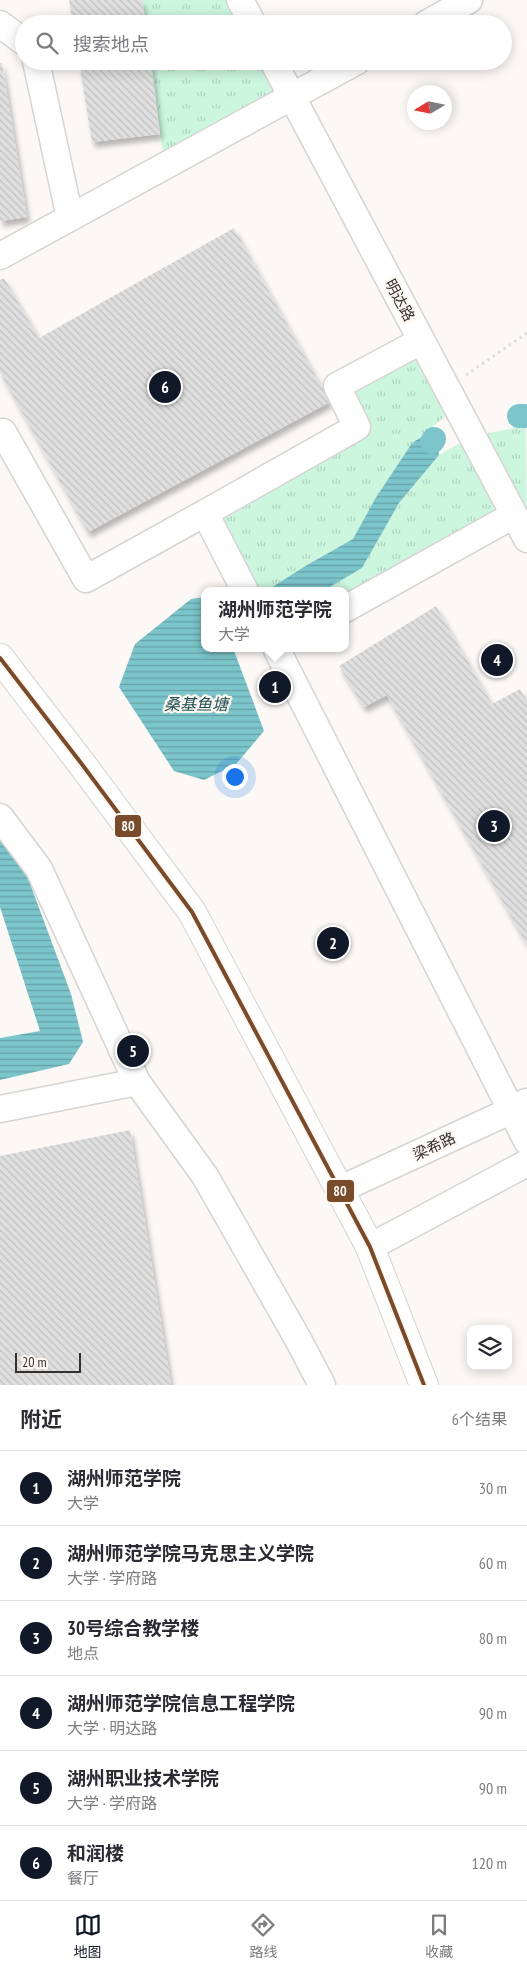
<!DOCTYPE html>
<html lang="zh">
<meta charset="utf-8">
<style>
:root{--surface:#fff;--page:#f7f7f7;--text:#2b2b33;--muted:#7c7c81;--line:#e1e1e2;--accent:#111827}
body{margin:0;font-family:"PT Sans Narrow","Noto Sans SC",sans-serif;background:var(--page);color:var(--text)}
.controls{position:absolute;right:15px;bottom:15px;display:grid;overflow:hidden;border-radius:10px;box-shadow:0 2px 12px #0003}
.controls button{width:45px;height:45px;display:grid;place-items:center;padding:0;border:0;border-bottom:1px solid var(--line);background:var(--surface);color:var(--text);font:25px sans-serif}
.compass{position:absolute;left:407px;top:85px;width:45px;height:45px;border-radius:50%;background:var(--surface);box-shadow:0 2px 12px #0003;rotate:260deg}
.scale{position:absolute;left:15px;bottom:12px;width:66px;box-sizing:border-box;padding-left:5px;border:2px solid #33302f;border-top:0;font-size:14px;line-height:18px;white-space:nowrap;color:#33302f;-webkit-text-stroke:4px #fef8f3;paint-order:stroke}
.you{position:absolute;left:234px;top:776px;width:18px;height:18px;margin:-12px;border:4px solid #fff;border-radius:50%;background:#1a73e8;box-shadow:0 0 0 8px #1a73e833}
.badge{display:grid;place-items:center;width:32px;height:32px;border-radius:50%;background:var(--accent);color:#fff;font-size:16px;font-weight:700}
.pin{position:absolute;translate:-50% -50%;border:2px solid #fff;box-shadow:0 1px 5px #0006}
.popup{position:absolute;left:201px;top:587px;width:148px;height:65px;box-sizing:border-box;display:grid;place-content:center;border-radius:10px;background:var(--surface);filter:drop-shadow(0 1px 4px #0005);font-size:16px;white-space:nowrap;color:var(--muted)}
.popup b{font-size:19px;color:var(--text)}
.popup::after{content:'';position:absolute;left:50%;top:100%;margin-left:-10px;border:10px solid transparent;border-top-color:var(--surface)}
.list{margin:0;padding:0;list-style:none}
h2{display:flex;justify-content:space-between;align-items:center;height:65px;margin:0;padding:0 20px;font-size:21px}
h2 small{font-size:16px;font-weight:400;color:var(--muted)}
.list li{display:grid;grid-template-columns:32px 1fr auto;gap:15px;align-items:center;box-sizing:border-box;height:75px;padding:0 20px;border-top:1px solid var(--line)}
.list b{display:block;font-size:19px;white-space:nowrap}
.list p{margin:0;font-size:16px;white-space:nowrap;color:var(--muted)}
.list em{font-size:16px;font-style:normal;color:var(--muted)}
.icon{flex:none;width:28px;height:28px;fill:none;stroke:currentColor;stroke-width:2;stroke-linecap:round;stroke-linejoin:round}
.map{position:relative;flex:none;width:527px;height:1385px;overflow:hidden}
.search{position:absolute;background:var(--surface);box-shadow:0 2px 12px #0003;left:15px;right:15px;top:15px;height:55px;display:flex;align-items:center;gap:12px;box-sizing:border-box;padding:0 18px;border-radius:28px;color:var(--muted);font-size:19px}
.sheet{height:515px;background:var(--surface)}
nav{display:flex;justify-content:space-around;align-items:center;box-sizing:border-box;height:70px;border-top:1px solid var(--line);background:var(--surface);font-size:14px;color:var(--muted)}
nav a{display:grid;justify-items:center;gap:2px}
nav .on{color:var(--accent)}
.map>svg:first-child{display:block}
.grass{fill:url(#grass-tufts)}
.water{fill:url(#water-rules)}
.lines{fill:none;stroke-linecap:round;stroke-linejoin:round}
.canal{stroke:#7bc5cb;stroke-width:24}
.building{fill:url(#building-back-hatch);filter:url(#shadow)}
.street-casing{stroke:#d6d4d2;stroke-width:29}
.secondary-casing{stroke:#d6d4d2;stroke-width:30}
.path{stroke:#dddcdc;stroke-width:3;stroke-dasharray:2.5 4;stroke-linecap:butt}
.street{stroke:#fefefe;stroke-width:26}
.secondary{stroke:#fefefe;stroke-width:28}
.bus-1-casing{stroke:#fef8f3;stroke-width:8}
.bus-1{stroke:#7a4b2a;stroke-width:4}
.labels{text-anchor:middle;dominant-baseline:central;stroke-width:4.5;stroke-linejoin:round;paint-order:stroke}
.street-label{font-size:15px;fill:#33302f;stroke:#fef8f3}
.water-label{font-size:16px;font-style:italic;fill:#1e4d51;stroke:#fef8f3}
.line-badge{stroke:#fef8f3;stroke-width:2}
.badge-label{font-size:14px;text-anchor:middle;font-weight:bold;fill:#fff}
</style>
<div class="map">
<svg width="527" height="1385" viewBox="0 0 527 1385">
<defs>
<pattern id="grass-tufts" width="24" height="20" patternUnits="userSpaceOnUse" patternTransform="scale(1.25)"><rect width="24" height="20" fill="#ccf6de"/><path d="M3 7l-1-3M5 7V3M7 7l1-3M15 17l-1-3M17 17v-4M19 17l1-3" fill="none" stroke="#b0d3bf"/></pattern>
<pattern id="water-rules" width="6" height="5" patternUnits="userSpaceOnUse" patternTransform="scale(1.25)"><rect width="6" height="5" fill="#7bc5cb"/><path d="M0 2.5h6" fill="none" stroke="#65a0a5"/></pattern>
<pattern id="building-back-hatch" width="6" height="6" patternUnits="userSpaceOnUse" patternTransform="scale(1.25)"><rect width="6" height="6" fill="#e0dfdf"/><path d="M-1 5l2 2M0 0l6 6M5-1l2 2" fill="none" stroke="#c1c0c0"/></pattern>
<filter id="shadow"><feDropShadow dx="3" dy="5.5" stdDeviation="2.5" flood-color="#0004"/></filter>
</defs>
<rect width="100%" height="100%" fill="#fbf8f6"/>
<path class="grass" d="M139,0h97l14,24h-107z
M149,61h122l21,36 -127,69z
M421,341l36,66 -45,36 -37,56 -22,40 -46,26 -41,26h-21l-40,-78 152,-86 -20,-41z
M526,426l1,113 -12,-23 -170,93v-18h-22l39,-23 37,-65 40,-48 33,-19z"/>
<path class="water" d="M424,435l14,13 1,7 -40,48 -37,65 -39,23h-57l41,-26 46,-26 22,-40 37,-56z
M205,597v51h28l31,83 -28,33 -32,16 -30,-9 -55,-84 16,-43 56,-45z
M0,841l16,5 55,148 12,48 -14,22 -69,16v-42l40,-7 -40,-124z"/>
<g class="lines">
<path class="canal" d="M519,416h6
M432,442l2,-3"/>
</g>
<path class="building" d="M69,0h73l4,24h-73z
M79,61h72l9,73 -68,8z
M0,63h2l25,154 -27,4z
M234,228l96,174 -242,130 -88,-160v-92l4,-2 35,60z
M436,606l56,98 28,-15 7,12v244l-140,-250 -23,12 -25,-41z
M130,1130l41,255h-171v-229z"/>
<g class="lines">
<defs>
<path id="street" d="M240,0l13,24
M0,24l24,18
M426,24l43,-24
M36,61l34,157
M273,61l254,478
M0,256l357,-195
M0,433l3,-1 83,147 119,-66
M245,591l-40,-78 152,-86 -20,-41 84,-45
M345,609l169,-94
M276,648l251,493
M0,817l39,52 98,213 68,94 94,165 23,44
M0,1109l137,-27
M341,1189l171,-79 14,-8
M370,1247l157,-84"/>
<path id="secondary" d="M0,658l81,105 111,149 178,335 54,138"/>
</defs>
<use href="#street" class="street-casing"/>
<use href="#secondary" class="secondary-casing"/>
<path class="path" d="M466,375l61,-42"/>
<use href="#street" class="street"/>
<use href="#secondary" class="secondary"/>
<defs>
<path id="bus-1" d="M0,658l81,105 111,149 178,335 54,138"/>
</defs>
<use href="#bus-1" class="bus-1-casing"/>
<use href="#bus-1" class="bus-1"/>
</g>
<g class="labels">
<g class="street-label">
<text transform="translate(400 300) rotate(62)">明达路</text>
<text transform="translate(434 1146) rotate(-25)">梁希路</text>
</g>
<g class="water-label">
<text x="196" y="704">桑基鱼塘</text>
</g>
</g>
<g class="line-badge">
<rect x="114" y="814" width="28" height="24" rx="5" fill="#7a4b2a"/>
<rect x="326" y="1179" width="29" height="24" rx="5" fill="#7a4b2a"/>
</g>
<g class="badge-label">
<text x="128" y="831">80</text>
<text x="340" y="1196">80</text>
</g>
</svg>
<div class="controls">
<button><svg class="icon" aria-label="layers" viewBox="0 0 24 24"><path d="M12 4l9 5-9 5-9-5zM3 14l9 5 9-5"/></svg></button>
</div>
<svg class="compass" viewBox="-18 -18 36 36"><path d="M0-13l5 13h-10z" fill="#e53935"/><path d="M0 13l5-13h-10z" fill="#7c7c81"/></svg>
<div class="scale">20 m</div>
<div class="you"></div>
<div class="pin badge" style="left:275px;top:687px">1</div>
<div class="popup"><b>湖州师范学院</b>大学</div>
<div class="pin badge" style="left:333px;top:943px">2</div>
<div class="pin badge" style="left:494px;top:826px">3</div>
<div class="pin badge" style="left:497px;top:660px">4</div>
<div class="pin badge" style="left:133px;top:1051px">5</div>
<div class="pin badge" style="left:165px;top:387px">6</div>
<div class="search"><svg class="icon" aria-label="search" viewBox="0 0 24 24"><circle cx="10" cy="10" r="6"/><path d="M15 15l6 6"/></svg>搜索地点</div>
</div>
<section class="sheet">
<h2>附近<small>6个结果</small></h2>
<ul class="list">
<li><span class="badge">1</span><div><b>湖州师范学院</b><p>大学</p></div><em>30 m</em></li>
<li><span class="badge">2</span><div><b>湖州师范学院马克思主义学院</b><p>大学 · 学府路</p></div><em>60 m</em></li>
<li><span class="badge">3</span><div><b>30号综合教学楼</b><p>地点</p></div><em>80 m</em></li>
<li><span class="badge">4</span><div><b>湖州师范学院信息工程学院</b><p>大学 · 明达路</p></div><em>90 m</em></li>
<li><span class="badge">5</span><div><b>湖州职业技术学院</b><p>大学 · 学府路</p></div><em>90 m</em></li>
<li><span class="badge">6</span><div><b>和润楼</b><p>餐厅</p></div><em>120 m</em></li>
</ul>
</section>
<nav>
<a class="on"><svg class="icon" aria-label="map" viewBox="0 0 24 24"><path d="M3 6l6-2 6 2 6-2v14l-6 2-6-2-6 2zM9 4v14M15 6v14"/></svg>地图</a>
<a><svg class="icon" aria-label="directions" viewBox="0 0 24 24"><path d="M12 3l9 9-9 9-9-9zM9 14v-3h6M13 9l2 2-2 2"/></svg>路线</a>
<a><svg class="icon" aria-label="saved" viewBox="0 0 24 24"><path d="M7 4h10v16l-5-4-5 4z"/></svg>收藏</a>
</nav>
